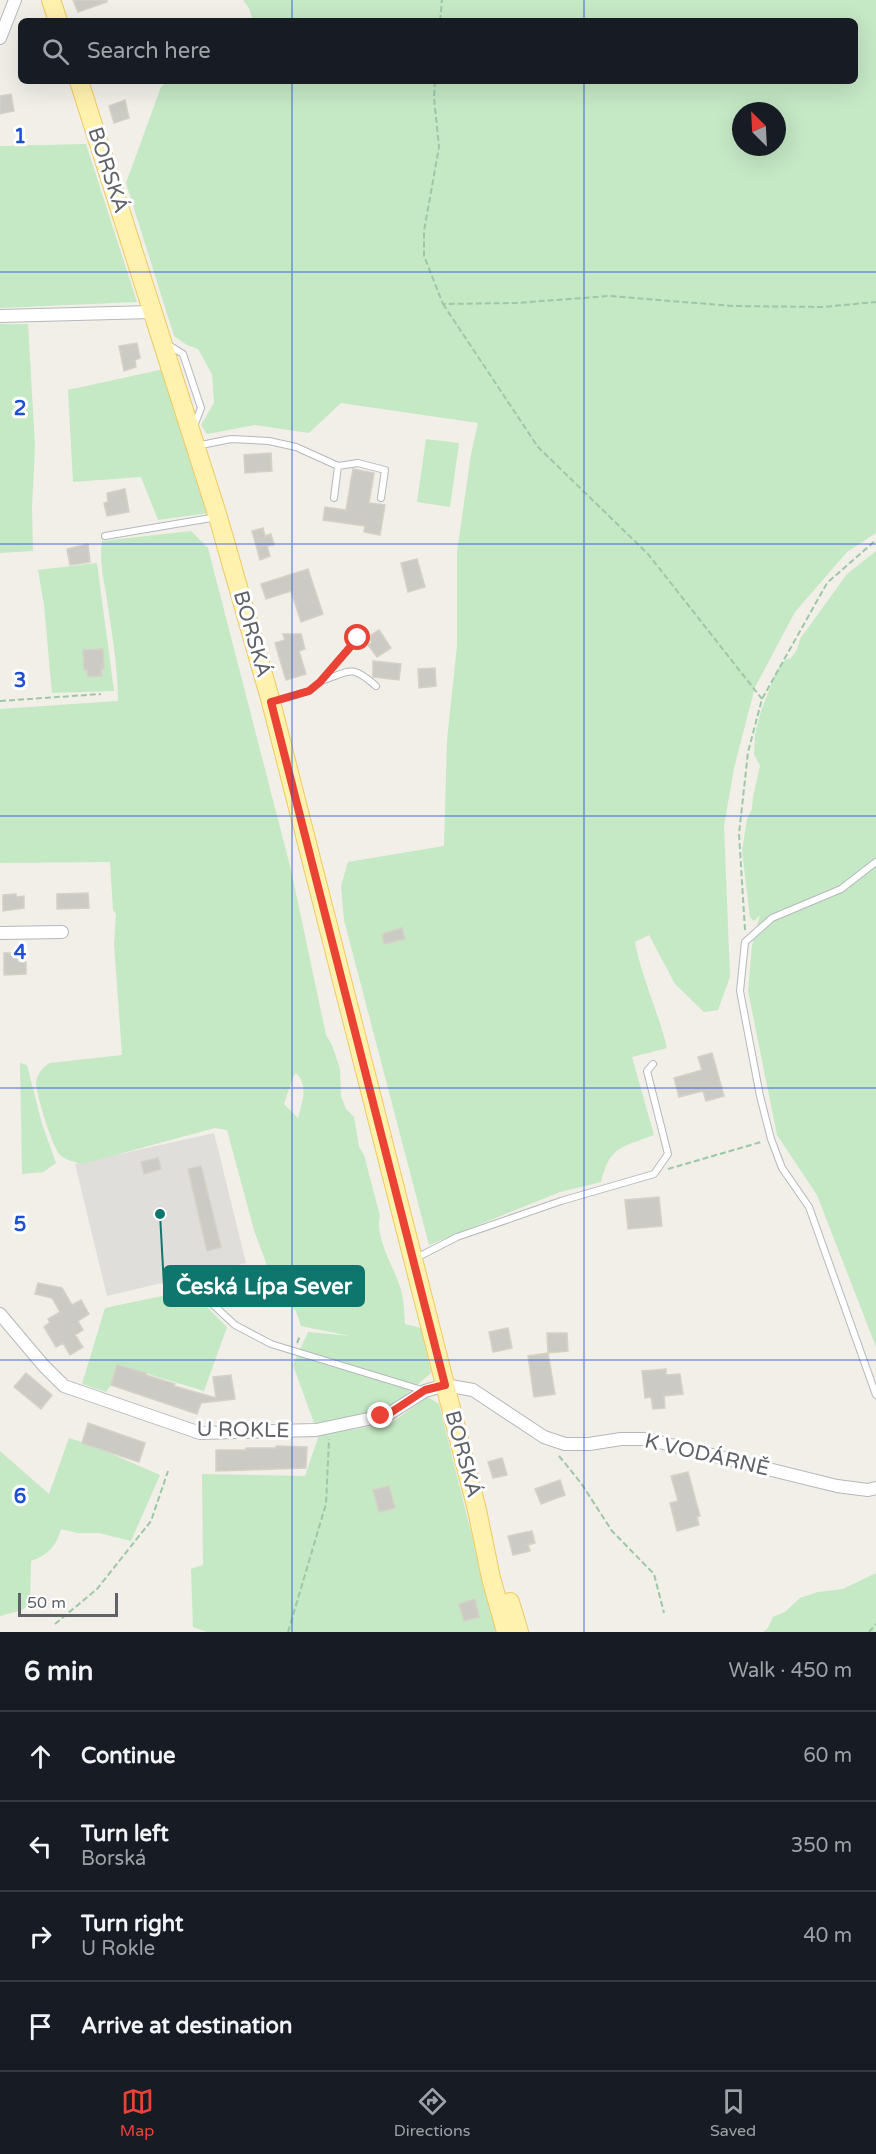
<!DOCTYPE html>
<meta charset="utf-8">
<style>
:root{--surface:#171b24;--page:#20242c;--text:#f1f3f6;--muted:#9ea1a6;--line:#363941;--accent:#ea4335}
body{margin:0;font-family:"Varela Round",sans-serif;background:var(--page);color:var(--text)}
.compass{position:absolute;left:732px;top:102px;width:54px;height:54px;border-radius:50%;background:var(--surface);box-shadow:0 6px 24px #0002;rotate:336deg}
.scale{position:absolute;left:18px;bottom:15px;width:100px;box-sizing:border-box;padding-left:6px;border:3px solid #5f6368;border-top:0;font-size:16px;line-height:21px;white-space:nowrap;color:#5f6368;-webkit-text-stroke:4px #fff;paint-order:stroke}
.stop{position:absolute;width:18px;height:18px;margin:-14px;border:4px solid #ea4335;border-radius:50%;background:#fff}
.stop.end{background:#ea4335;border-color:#fff;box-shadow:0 2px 6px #0008}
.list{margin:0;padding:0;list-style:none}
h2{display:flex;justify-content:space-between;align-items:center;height:78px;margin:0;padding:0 24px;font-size:26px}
h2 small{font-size:20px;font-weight:400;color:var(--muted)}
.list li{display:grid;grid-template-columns:39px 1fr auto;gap:18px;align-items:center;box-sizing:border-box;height:90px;padding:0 24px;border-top:2px solid var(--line)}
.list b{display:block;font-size:22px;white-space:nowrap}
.list p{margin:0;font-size:20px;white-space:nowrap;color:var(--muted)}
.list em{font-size:20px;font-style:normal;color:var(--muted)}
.icon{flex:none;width:33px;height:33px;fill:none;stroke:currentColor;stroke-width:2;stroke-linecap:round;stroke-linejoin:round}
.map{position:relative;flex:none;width:876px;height:1632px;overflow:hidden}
.search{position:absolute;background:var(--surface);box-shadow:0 6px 24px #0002;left:18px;right:18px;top:18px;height:66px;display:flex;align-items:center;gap:15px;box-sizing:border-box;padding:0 21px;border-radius:9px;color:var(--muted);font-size:22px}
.sheet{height:438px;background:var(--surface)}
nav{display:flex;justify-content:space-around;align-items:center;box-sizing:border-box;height:84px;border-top:2px solid var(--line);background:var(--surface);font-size:16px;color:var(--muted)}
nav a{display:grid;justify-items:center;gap:3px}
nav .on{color:var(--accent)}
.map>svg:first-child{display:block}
.industrial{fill:#e0deda}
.green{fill:#c5e8c5;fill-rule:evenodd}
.building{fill:#cccac5;stroke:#d6d1c6;stroke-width:1.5}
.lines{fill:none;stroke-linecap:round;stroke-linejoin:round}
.lane-casing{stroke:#b5b8bc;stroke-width:8}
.street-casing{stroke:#b5b8bc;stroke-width:14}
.primary-casing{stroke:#f2c960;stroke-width:20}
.path{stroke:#9cc7a9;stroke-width:2;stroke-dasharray:6 3;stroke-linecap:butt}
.lane{stroke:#fff;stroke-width:6}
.street{stroke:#fff;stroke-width:12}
.primary{stroke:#fff2af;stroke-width:18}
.route{stroke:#ea4335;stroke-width:8}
.grid{fill:none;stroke:#1d4ed8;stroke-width:1.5;stroke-opacity:0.55}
.labels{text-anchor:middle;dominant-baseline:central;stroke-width:6;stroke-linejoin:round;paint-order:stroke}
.street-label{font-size:21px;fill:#5f6368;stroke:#fff}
.grid-label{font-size:20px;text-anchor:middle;font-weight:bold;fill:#1d4ed8;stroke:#fff;stroke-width:6;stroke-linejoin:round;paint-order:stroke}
.leader{fill:none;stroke:#0f766e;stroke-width:2}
.callout-dot{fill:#0f766e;stroke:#fff;stroke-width:2}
.callout{fill:#0f766e;stroke:#0f766e;stroke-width:2}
.callout-label{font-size:22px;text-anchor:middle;font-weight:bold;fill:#fff}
</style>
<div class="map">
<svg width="876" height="1632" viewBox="0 0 876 1632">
<rect width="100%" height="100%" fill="#f1efe8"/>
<path class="industrial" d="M214,1133l32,130 -139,33 -32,-132z"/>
<path class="green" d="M243,0h633v533l-29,19 -52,60 -40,75 -21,81 -10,58 6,151 -12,33 -14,2 -29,-28 -26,-49 -14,7c7,37 23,69 32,106l-35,9 22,78c-31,12 -45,11 -53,47l-41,10 -131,53 -85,-325 -3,-34 7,-24 96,-16 3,-106 10,-94v-94l14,-98 7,-31 -137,-20 -32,30 -54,-8 -48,9 -6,-9 13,-22 -2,-29 -14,-25 -11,-4 -13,-9 -48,-153 35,-96 7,-6h687v-60h-602l-4,-13zM741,111h36v36h-36z
M86,144l51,158 -137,6v-162z
M0,324h28l7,122 -3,62 1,43 -33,2z
M164,369l45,144 -51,7 -17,-43 -68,5 -5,-92z
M426,439l33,4 -9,64 -33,-5z
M191,531l17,17 83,322 35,165 6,10 8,24 1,27 5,13 8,8 5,30 5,8 16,61c-6,21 15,53 21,74 3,11 3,23 4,34l16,4 10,45c-16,13 -31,30 -50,37 -20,8 -45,10 -67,13l-21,-58 15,-33 42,4 -49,-10 -5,-15 -20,-21 -22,-60 -27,-100 -12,-2 -133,36c-7,-2 -17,-4 -22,-9 -8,-9 -24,-61 -24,-73 1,-8 8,-16 14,-19l72,-8 -8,-111 2,-30 -3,-4 -3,-48 -110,1v-154l118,-8c0,-36 -7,-73 -12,-108 -3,-17 -7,-35 -4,-52zM296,1073c13,13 6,29 2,45l-14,-14 9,-27z
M876,551v796l-59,-152 -40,-60 -29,-144 4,-45 8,-31 -6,6 -4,-4 -8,-66 5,-32 5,-10 1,-12 7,-31 -6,-12 1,-20 6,-23 15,-39 9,-12 6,-2 6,-8 3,-11 47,-65z
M97,563l17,128 -62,2 -8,-88 -6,-35z
M20,1063l7,2 15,59 14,39 -13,9 -21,2z
M190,1290l37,37 -23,64 -86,-26 -7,20 -5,7 -24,-8 23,-76z
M428,1397l11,7 57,228h-289l-14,-5 -2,-58 12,-4 -1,-91 103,2 14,-41 72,-12z
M69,1438l27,9 64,28 -29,66 -32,-8h-22l-16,-4c-5,18 -13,26 -30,32l-1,43 -8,6 -22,6v-165l49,43z
M876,1573v59h-113l5,-4 5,-11 12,-5 15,-14 18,-6 25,-3z"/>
<path class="building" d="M73,0h34v2l-29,10z
M11,94l3,17 -14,3v-18z
M125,100l4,18 -15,5 -5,-17z
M137,343l3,15 -5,2 1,7 -12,4 -5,-25z
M271,453l1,18 -27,2 -1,-18z
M353,469l21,4 -5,30 16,2 -5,30 -16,-3 1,-6 -42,-6 2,-13 21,3z
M125,489l4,23 -22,4 -3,-13 4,-1 -1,-9z
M263,528l2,8 6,-2 3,11 -7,1 3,10 -10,4 -8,-29z
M88,544l2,18 -20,3 -3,-16z
M417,559l8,28 -17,5 -7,-29z
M308,569l15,45 -22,8 -10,-31 -25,8 -5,-15z
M379,630l12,18 -14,9 -9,-12 4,-3 -4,-5z
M283,634h18l4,15 -6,2 7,23 -20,6 -11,-37 10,-3z
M103,649l1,20h-3l1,7 -14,1 -1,-7h-3l-1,-20z
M373,661l28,3 -2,16 -26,-3z
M435,668l1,18 -17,2 -1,-19z
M88,893l1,15 -32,1v-15z
M16,894v3l8,-1v12l-21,3v-16z
M402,928l3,11 -21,5 -2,-10z
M4,953h14v9h8v12l-22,1z
M712,1053l12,43 -18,5 -3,-10 -24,6 -5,-19 28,-8 -4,-13z
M158,1158l3,11 -17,5 -3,-12z
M201,1166l20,81 -14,4 -19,-82z
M659,1197l3,29 -34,3 -3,-29z
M38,1283l24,5 10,17 9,-5 8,14 -11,7 5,9 -8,5 8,12 -13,8 -7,-12 -7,4 -12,-20 6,-5 -2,-3 12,-7 -8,-14 -17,-4z
M508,1328l4,20 -19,4 -4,-20z
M547,1333h20l1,18 -20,2z
M548,1353l7,41 -21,3 -6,-41z
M117,1365l29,8v2l29,9 -1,2 42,12 -3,-21 18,-2 4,24 -34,4 -4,11 -86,-29z
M666,1369v6l14,-1 3,20 -19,2 1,12 -12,1 -2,-12 -6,1 -3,-27z
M26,1373l26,22 -11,14 -27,-22z
M88,1423l57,20 -6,19 -57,-19z
M276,1446l31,1 -1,21 -90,3v-21h30v-2h30z
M502,1458l5,17 -14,3 -5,-16z
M688,1472l12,44 -3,1 2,8 -22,6 -7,-28 8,-2 -7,-25z
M560,1480l5,15 -24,9 -6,-15z
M389,1486l6,22 -16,4 -6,-22z
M532,1531l3,12 -7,2 2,6 -17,4 -5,-19z
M475,1599l4,18 -15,4 -5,-17z"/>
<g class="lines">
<defs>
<path id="lane" d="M167,344l16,10 18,54 -7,18
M196,446l35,-7 38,2 27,6 42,19 20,-3 27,7 -4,28
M334,498l4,-32
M105,536l112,-19
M321,681c30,-10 30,-17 55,5
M272,702l37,-11 11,-9 38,-44
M876,862l-35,27 -69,29 -27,24 -5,49 20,105 11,43 11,29 27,39 67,188
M416,1258l41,-21 104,-36 93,-27 14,-20 -21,-83 6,-7
M194,1276l15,25 26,24 36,19 154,47"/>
<path id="street" d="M0,38l15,-38
M0,316l152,-4
M0,933l62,-1
M0,1314l43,51 21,21 136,47 116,-3 71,-15 38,-24 20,-6 28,5 71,47 21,7h24l32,-5h26l190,47 31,4 8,-2"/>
<path id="primary" d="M51,0l7,21
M79,81l139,436 53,185 206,808 14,68 15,54
M510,1602l9,30"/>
</defs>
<use href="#lane" class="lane-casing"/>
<use href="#street" class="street-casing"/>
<use href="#primary" class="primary-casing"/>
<path class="path" d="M440,21l2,-21
M435,81l-1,17 5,49 -15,84v25l19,48 73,-1 93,-7 124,10 90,1 53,-5
M443,304l95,143 110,107 114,145
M0,701l101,-7
M745,930l-6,-96 9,-82 14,-53 65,-116 49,-43
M668,1169l93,-27
M297,1343l3,-7
M559,1456l22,27 31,48 42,43 10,39
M55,1624l42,-35 54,-68 17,-50
M288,1632l38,-128 3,-65
M869,1632l7,-8"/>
<use href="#lane" class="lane"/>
<use href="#street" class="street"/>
<use href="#primary" class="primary"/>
</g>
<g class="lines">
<path class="route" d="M358,638l-38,44 -11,9 -38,11 174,683 -20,5 -38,25 -6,1"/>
</g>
<path class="grid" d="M292,0v21M584,0v21M292,81v1551M584,81v1551M0,272h876M0,544h876M0,816h876M0,1088h876M0,1360h876"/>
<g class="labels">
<g class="street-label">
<text transform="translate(108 170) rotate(72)">BORSKÁ</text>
<text transform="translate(252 634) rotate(74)">BORSKÁ</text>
<text transform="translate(243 1430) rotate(1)">U ROKLE</text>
<text transform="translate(463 1454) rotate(75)">BORSKÁ</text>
<text transform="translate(707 1455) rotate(13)">K VODÁRNĚ</text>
</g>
</g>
<g class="grid-label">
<text x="20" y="143">1</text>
<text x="20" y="415">2</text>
<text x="20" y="687">3</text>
<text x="20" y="959">4</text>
<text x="20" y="1231">5</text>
<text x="20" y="1503">6</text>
</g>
<path class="leader" d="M160 1214L164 1286"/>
<circle class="callout-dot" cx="160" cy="1214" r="6"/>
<rect class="callout" x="164" y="1266" width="200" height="40" rx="6"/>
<g class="callout-label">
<text x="264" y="1294">Česká Lípa Sever</text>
</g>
</svg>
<svg class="compass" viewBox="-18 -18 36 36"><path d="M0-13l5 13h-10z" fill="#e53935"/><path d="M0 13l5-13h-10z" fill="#9ea1a6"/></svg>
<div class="scale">50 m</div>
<div class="stop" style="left:358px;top:638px"></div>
<div class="stop end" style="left:381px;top:1416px"></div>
<div class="search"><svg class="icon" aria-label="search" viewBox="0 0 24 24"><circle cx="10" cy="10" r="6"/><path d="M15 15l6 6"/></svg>Search here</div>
</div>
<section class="sheet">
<h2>6 min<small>Walk · 450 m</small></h2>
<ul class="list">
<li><svg class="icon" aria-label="ahead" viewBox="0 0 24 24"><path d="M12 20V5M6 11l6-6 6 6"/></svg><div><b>Continue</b></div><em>60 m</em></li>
<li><svg class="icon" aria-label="left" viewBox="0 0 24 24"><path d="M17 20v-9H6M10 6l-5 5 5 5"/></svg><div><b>Turn left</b><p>Borská</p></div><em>350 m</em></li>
<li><svg class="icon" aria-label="right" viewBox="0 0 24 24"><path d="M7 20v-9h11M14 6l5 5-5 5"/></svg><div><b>Turn right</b><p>U Rokle</p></div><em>40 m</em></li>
<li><svg class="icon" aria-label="arrive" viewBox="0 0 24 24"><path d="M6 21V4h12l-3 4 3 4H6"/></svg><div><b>Arrive at destination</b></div></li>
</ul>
</section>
<nav>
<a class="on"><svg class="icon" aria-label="map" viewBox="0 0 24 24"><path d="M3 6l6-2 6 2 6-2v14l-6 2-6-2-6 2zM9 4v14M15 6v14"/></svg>Map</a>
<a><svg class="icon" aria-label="directions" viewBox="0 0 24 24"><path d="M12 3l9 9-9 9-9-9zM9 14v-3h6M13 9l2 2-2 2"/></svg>Directions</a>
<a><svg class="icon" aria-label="saved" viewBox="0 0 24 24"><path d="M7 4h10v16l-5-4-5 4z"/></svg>Saved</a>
</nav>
